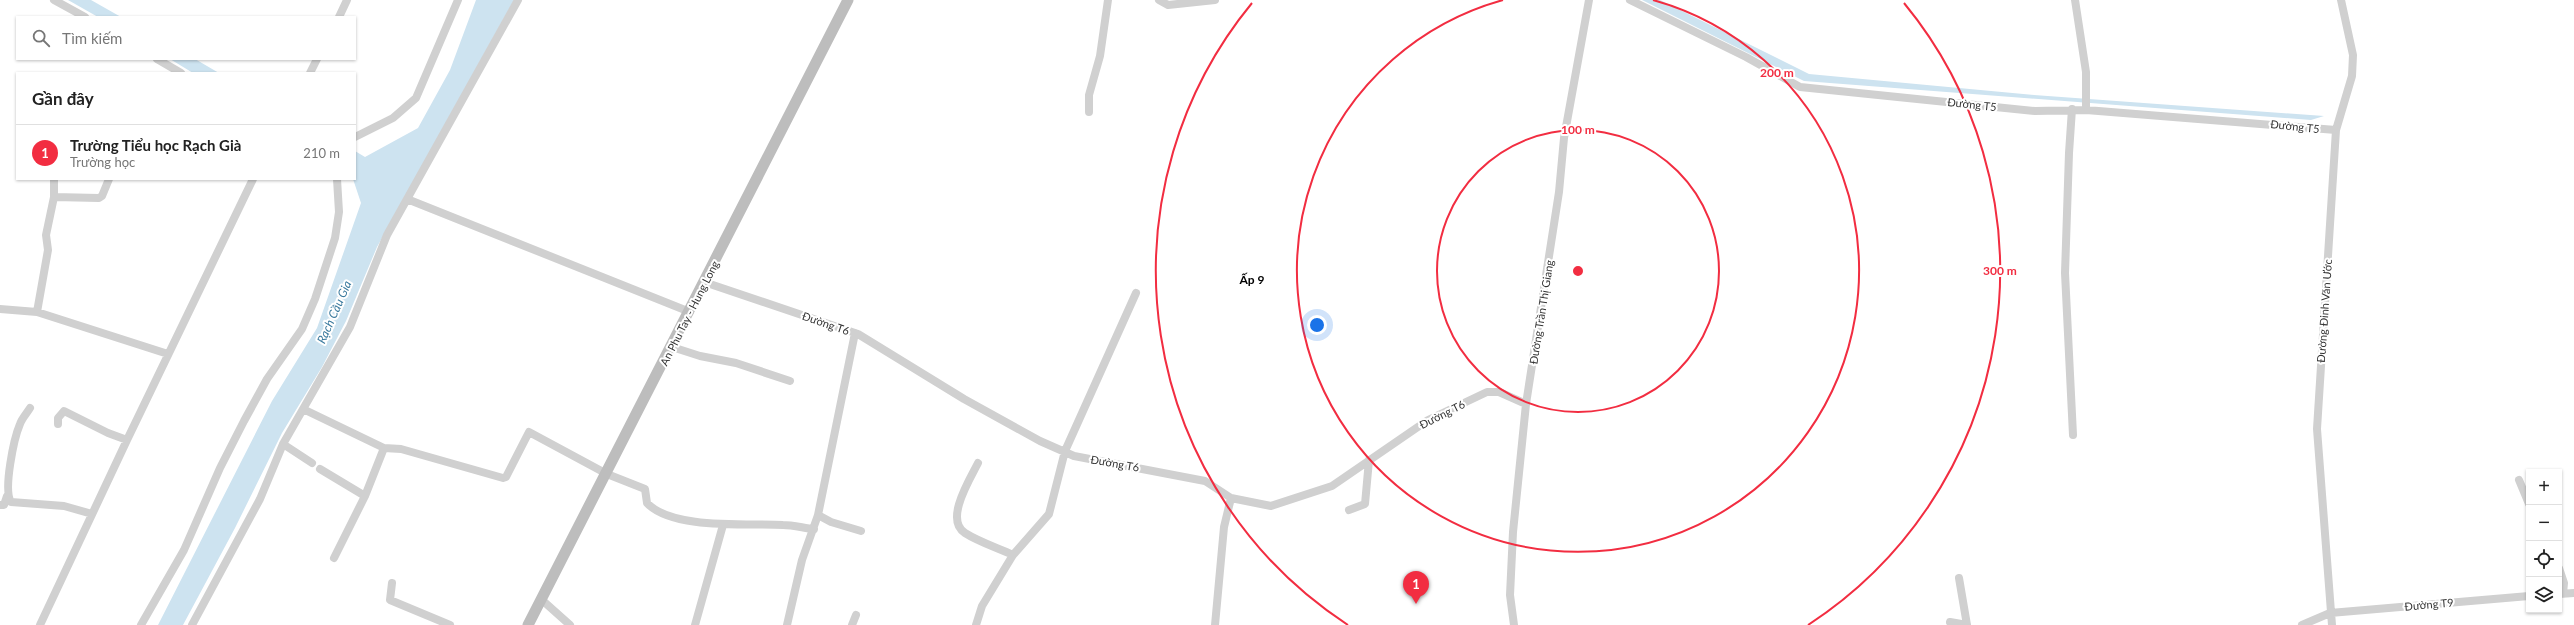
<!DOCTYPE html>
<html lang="vi">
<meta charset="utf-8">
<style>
:root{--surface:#fff;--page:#f6f6f6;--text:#222;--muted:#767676;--line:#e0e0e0;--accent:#f22d41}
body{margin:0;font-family:Lato,sans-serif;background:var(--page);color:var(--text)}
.controls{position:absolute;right:12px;bottom:12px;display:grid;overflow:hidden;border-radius:0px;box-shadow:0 1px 3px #0004}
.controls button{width:36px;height:36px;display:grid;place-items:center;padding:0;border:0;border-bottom:1px solid var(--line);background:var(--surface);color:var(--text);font:20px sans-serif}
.you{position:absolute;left:1317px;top:325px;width:14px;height:14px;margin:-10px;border:3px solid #fff;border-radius:50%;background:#1a73e8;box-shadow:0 0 0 6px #1a73e833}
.badge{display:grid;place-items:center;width:26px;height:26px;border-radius:50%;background:var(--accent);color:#fff;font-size:13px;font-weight:700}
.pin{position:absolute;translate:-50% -33px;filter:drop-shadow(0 1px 2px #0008)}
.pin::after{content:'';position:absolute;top:21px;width:14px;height:12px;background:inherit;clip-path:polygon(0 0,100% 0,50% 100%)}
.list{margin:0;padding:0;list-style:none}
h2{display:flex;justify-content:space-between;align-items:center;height:52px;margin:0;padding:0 16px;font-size:17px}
h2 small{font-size:13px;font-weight:400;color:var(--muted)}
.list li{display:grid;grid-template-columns:26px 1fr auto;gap:12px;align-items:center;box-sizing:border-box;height:56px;padding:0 16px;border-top:1px solid var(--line)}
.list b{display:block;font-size:15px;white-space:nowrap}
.list p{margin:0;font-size:13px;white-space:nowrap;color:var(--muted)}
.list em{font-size:13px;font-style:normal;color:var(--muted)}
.icon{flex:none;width:22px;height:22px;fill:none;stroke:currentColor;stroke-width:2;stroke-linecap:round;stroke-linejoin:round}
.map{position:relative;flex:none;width:2574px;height:625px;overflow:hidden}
.search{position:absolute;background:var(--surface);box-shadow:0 1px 3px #0004;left:16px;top:16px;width:340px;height:44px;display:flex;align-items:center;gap:10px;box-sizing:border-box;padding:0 14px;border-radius:0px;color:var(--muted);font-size:15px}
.panel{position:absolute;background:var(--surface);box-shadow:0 1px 3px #0004;left:16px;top:72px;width:340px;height:108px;border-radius:0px}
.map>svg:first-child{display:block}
.water{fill:#cde3f0}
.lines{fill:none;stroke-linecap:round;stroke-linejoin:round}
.street{stroke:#d0d0d0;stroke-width:8}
.secondary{stroke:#bdbdbd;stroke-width:11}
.ring{fill:none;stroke:#f22d41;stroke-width:2}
.labels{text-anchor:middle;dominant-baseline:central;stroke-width:4;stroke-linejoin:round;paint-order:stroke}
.street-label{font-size:11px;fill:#333;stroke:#fff}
.neighbourhood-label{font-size:12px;font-weight:bold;fill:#000;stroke:#fff}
.water-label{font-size:12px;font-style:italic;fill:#39799d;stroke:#fff}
.centre{fill:#f22d41;stroke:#fff;stroke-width:2}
.ring-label{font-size:12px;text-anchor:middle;font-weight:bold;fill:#f22d41;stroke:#fff;stroke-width:4;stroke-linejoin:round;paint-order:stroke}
</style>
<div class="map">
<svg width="2574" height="625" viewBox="0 0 2574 625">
<rect width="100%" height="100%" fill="#fff"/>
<path class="water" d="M68,0h23l30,17h-23z
M476,0h38l-137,247 -31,74 -24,46 -40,66 -47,95 -52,97h-25l114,-224 45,-73 44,-125 -8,-24 2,-28 10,6 53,-29 32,-58z
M1642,0h18l149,74 225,21 290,21 -13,4 -507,-39z
M170,59h25l24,14h-26z"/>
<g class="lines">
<path class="street" d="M54,0l31,17
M1159,0l9,5 47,-5
M1630,0l116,57 54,30 235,24 51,-1 250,20
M2075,0l11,72v38
M339,17l8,-17
M157,59l24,14
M310,73l7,-14
M2072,109l-3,44 -4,120 8,162
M1089,112v-17l11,-39 8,-56
M355,137l38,-19 23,-20 42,-98
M54,197l45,1 3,-2 7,-17
M407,199l283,113
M704,282l154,52 106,65 76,42 34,15 131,25 26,17 40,8 61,-20 96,-66 59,-28h12l27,12
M0,309l37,3 131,42
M37,312l11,-62 -2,-15 8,-38v-18
M672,347l28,9 36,7 54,18
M30,408c-3,5 -8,10 -10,16 -6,14 -17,66 -9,78l53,4 28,8
M303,409l81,39
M58,424v-6l6,-7 44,22 19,7
M283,444l29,19
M978,463c-8,16 -34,57 -13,70 14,9 33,15 48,22
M320,469l45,27
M2519,480l10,24
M0,505h4l3,-9
M1349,510l16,-6 4,-44
M818,515l13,7 30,9
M334,558l31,-62 19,-48 17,1 102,29 3,-1 23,-45 78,42 38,15 2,14c25,27 102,20 136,22 10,0 21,3 31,4
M2559,568l5,15 -1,10
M1959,578l8,47
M392,583l-2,17 60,25
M2559,594l15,-1
M542,600l28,25
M1950,622l17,3
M40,625l87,-185 126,-261
M141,625l43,-75 36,-82 24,-47 23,-42 35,-50 13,-30 20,-61 4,-26 -2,-33
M192,625l68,-126 23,-55 67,-117 37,-92 131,-235
M695,625l28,-100
M787,625l15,-65 16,-45 37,-182
M852,625l4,-10
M976,625l6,-19 31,-51 36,-41 16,-63 71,-158
M1215,625l9,-98 7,-29
M1514,625l-4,-30 3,-63 13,-128 33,-212 5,-54 25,-138
M2302,625l28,-12 199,-17
M2332,625l-15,-196 19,-299 16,-54 1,-21 -12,-55"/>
<path class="secondary" d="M528,625l320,-625"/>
</g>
<g class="ring">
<circle cx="1578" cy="271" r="141"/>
<path d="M1653 0A281 281 0 1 1 1503 0"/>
<path d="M1348 625A422 422 0 0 1 1252 3M1904 3A422 422 0 0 1 1808 625"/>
</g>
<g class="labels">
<g class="street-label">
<text transform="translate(1972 104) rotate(6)">Đường T5</text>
<text transform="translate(2295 126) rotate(6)">Đường T5</text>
<text transform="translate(2324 311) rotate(-86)">Đường Đinh Văn Ước</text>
<text transform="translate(1541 312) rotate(-81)">Đường Trần Thị Giang</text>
<text transform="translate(689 313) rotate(-63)">An Phu Tay - Hung Long</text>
<text transform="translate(826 323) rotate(19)">Đường T6</text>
<text transform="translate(1442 414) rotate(-27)">Đường T6</text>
<text transform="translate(1115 463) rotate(10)">Đường T6</text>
<text transform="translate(2429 604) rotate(-5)">Đường T9</text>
</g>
<g class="neighbourhood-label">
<text x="1252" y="279">Ấp 9</text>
</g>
<g class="water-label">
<text transform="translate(334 312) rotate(-66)">Rạch Cầu Gia</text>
</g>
</g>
<circle cx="1578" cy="271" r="6" class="centre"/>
<g class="ring-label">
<text x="1777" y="77">200 m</text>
<text x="1578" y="134">100 m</text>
<text x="2000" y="275">300 m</text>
</g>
</svg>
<div class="controls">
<button>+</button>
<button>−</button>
<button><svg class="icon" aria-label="locate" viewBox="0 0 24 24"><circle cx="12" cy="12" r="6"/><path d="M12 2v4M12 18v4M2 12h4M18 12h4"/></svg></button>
<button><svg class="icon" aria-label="layers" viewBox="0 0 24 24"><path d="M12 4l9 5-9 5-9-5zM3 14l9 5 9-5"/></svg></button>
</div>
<div class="you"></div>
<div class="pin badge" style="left:1416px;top:604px">1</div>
<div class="search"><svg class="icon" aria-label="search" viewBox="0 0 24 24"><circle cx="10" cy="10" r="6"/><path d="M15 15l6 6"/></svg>Tìm kiếm</div>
<section class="panel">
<h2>Gần đây<small></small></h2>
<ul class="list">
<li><span class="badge">1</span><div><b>Trường Tiểu học Rạch Già</b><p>Trường học</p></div><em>210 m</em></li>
</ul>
</section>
</div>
